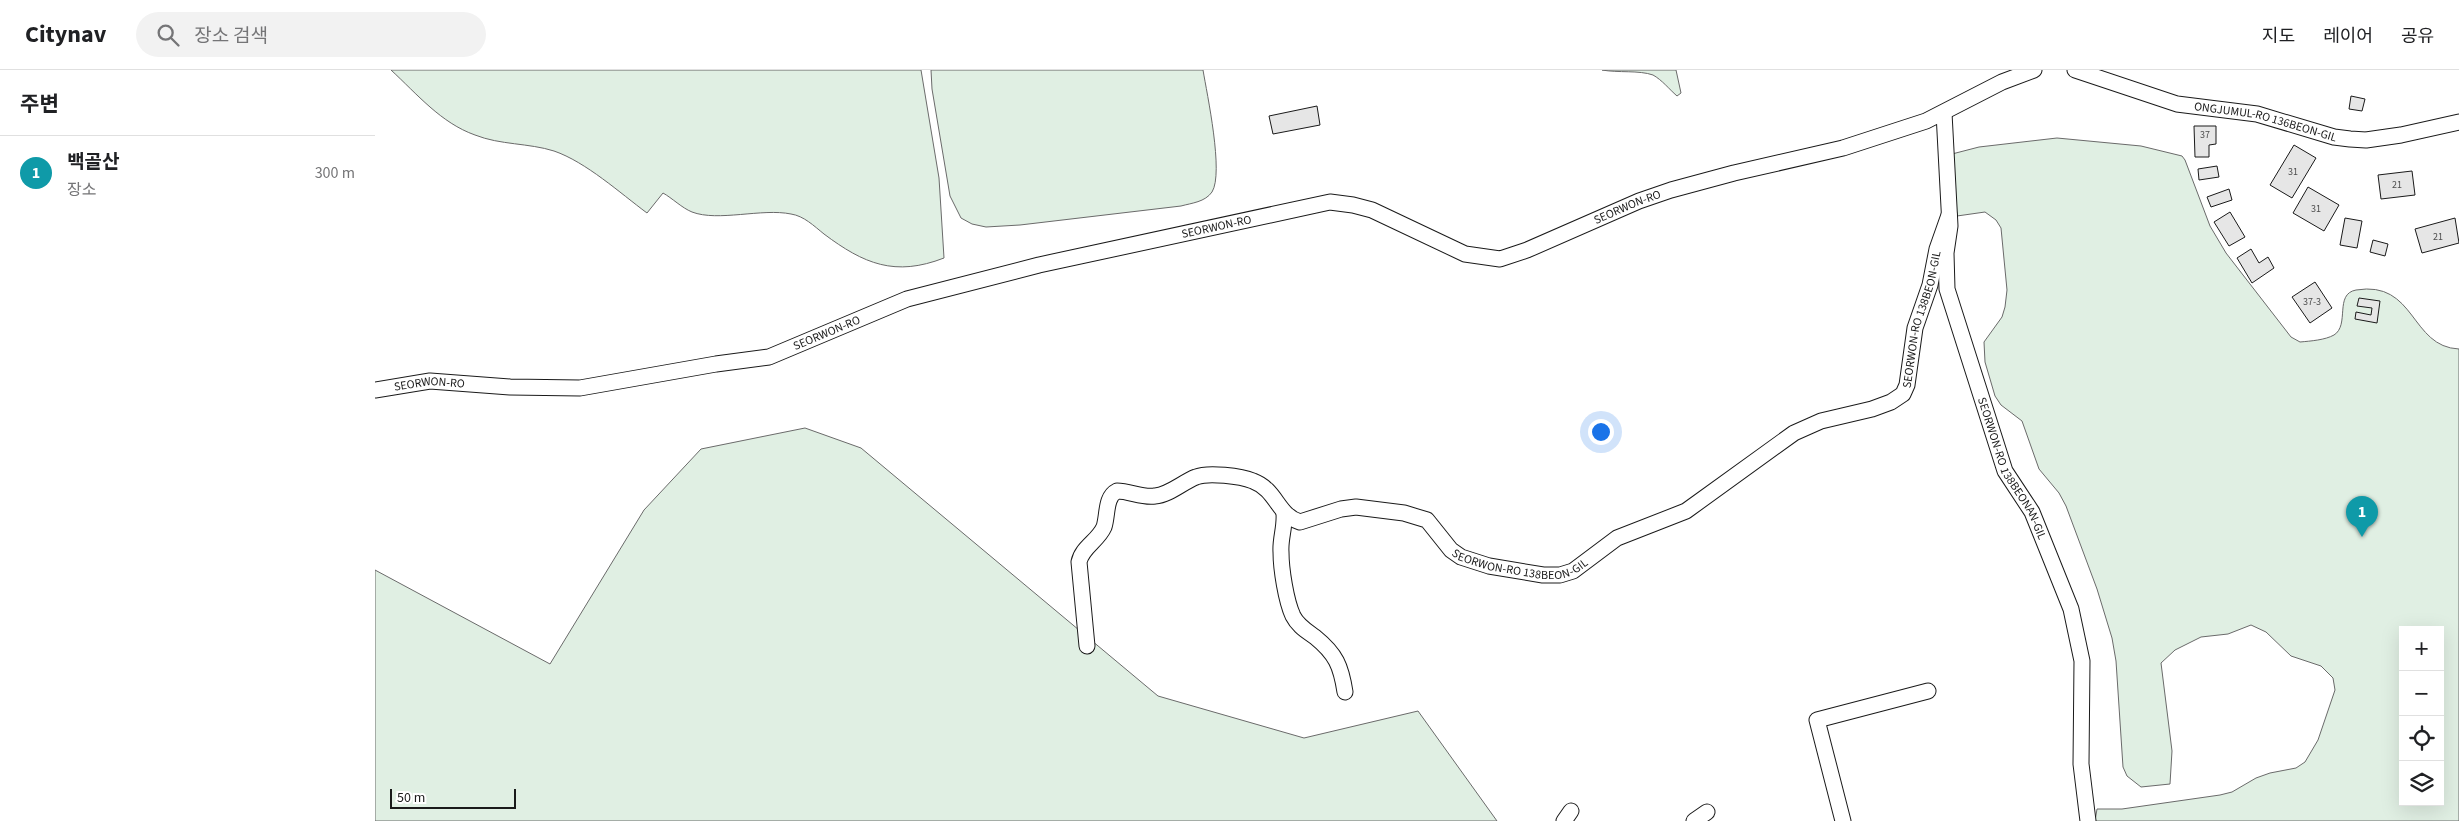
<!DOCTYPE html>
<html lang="ko">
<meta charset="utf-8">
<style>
:root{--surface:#fff;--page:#f2f2f2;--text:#202124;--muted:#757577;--line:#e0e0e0;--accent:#c62828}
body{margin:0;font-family:"Source Sans 3","Noto Sans KR",sans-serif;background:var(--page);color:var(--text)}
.controls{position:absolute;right:15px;bottom:15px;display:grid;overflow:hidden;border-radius:0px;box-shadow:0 5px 20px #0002}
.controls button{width:45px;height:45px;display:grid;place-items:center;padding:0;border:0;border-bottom:1px solid var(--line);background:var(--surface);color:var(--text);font:25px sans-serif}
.scale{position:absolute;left:15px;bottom:12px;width:126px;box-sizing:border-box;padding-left:5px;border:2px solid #1a1a1a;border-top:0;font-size:14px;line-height:18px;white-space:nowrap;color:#1a1a1a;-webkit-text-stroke:4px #fff;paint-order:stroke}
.you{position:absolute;left:1225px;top:361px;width:18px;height:18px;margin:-12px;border:4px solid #fff;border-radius:50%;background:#1a73e8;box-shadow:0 0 0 8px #1a73e833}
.badge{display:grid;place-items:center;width:32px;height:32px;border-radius:50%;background:var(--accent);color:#fff;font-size:16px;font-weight:700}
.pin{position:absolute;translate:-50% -41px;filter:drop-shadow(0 1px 2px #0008)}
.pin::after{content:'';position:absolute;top:26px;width:18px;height:15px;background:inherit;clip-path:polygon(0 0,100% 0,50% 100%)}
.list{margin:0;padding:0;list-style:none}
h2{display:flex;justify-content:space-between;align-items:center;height:65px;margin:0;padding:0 20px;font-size:21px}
h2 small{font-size:16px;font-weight:400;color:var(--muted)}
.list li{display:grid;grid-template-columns:32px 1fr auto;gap:15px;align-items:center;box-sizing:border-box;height:75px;padding:0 20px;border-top:1px solid var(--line)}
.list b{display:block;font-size:19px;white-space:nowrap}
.list p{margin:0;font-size:16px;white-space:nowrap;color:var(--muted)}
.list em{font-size:16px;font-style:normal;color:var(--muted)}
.icon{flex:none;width:28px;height:28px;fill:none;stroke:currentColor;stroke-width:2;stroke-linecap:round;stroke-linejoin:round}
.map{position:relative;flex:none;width:2084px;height:751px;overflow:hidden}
header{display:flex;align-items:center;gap:30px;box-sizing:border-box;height:70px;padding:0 25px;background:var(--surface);border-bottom:1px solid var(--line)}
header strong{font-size:24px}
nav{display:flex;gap:28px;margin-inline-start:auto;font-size:18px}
.search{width:350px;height:45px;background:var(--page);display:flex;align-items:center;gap:12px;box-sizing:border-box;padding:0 18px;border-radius:28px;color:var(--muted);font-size:19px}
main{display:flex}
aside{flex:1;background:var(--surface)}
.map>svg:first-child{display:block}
.green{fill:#e0efe3;stroke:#6a6a6a;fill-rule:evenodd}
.building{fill:#e6e6e6;stroke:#1a1a1a}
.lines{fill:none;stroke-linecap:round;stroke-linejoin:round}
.street-casing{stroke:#1a1a1a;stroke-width:17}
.street{stroke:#fff;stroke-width:15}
.labels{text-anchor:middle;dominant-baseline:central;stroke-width:4;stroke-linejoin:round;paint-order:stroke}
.number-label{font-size:10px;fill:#4d4d4d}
.street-label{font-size:12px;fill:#1a1a1a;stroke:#fff}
</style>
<header>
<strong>Citynav</strong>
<div class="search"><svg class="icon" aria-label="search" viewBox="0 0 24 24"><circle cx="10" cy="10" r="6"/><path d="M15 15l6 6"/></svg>장소 검색</div>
<nav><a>지도</a><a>레이어</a><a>공유</a></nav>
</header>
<main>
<aside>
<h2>주변<small></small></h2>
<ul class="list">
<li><span class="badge" style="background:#0f9aa8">1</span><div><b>백골산</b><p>장소</p></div><em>300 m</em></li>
</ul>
</aside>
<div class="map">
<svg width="2084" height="751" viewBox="0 0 2084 751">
<rect width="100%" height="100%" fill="#fff"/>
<path class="green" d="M16,0h530l18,108 5,80c-49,19 -80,6 -120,-24 -10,-8 -20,-18 -33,-20 -29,-6 -73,8 -99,-2 -10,-4 -20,-14 -29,-19l-16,20c-27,-20 -61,-51 -93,-62 -25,-8 -54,-6 -79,-16 -34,-12 -58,-41 -84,-65z
M556,0h272c4,24 21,103 9,122 -7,10 -20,11 -31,14l-161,19 -34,2 -14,-3 -11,-6 -11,-22 -18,-107z
M1227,0h74l5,23 -4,3c-8,-7 -15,-16 -24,-21 -14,-5 -35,-2 -51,-5z
M1682,68l84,8 41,10 3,4 25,66 16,27 65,84 9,5c11,-1 25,-2 34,-7 16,-10 0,-41 22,-45 60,-10 54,57 103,59v472h-364l2,-12h25l98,-14 12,-3 24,-14 14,-5 26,-5 9,-6 13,-22 17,-50 -2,-12 -12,-12 -30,-10 -25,-24 -15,-7 -23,9 -27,3 -26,13 -14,13 11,88 -2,33 -29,3 -14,-11 -4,-9 -7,-106 -4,-23 -15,-49 -31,-83 -7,-13 -20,-24 -17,-48 -21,-16 -6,-9 -10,-34 -1,-20 18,-25 3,-10 2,-17 -6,-62 -5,-8 -11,-8 -28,4 -5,-62 27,-7zM2028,560h37v172h-37z
M430,358l56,20 297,248 146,42 114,-27 79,110h-1122v-251l175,94 94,-154 57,-61z"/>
<path class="building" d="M1976,26l14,3 -3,12 -13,-2z
M942,36l3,19 -47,9 -4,-18z
M1819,56h22v18l-7,1v12h-14z
M1919,75l22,13 -24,40 -22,-13z
M1842,96l2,11 -20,3 -1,-11z
M2037,101l3,24 -34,4 -3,-24z
M1933,117l31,18 -15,26 -31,-18z
M1854,119l3,11 -21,7 -4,-10z
M1855,142l15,25 -16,9 -15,-24z
M1970,148l17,3 -5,27 -17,-3z
M2080,148l4,25 -37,10 -7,-24z
M1998,170l15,4 -3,12 -15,-4z
M1876,179l8,14 9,-6 6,11 -22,15 -15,-25z
M1940,212l17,26 -22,15 -18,-26z
M1984,228l21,3 -3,22 -22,-4 1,-7 15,3 1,-7 -15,-2z"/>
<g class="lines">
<defs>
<g id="street">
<path id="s1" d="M1700,0l102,34 80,10 77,23 16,2 16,1 35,-5 58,-13"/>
<path id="s2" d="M1569,43l6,113 -4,27 1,36 58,182 27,41 39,97 11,52 -1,103 7,57"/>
<path id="s3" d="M0,320l55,-9 80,6 70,1 136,-24 53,-7 138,-58 132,-34 291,-63 23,3 19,5 93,44 35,5 27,-9 112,-49 32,-11 63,-17 109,-25 83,-27 76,-39 32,-12"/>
<path d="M909,444c1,14 -4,25 -3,38 0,17 5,49 12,64 5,10 14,15 22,21 21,17 26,29 30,55"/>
<path id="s4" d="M712,576l-8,-84c3,-15 19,-21 25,-35 4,-12 1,-30 13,-36 13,0 25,7 38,5 14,-1 28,-14 41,-19 12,-5 45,-1 57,4 24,9 24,34 47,41l41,-13 15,-2 48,6 23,7 24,30 10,7 28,9 54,9h17l13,-4 44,-33 69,-27 108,-78 27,-12 51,-12 19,-7 12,-8 4,-9 8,-57 15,-43 7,-36 12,-34"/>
<path d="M1189,751l7,-10"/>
<path d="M1319,751l13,-9"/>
<path d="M1468,751l-26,-101 111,-29"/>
</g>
</defs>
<use href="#street" class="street-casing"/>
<use href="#street" class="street"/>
</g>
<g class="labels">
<g class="number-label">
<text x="1830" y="65">37</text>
<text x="1918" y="102">31</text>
<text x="2022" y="115">21</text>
<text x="1941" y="139">31</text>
<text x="2063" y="167">21</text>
<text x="1937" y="232">37-3</text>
</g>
<g class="street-label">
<text stroke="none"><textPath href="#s1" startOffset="198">ONGJUMUL-RO 136BEON-GIL</textPath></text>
<text stroke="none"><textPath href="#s3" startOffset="1300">SEORWON-RO</textPath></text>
<text stroke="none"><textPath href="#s3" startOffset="865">SEORWON-RO</textPath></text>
<text stroke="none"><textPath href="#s4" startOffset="1125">SEORWON-RO 138BEON-GIL</textPath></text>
<text stroke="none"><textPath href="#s3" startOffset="460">SEORWON-RO</textPath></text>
<text stroke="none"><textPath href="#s3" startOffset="55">SEORWON-RO</textPath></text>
<text stroke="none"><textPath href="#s2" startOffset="368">SEORWON-RO 138BEONAN-GIL</textPath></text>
<text stroke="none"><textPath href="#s4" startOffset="615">SEORWON-RO 138BEON-GIL</textPath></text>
</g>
</g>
</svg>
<div class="controls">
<button>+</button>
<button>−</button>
<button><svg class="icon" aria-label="locate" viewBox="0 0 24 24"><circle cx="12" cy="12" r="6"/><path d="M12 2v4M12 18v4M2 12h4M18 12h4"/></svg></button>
<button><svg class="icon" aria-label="layers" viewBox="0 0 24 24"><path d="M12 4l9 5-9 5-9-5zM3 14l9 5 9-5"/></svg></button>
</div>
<div class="scale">50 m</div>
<div class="you"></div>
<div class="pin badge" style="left:1987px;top:467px;background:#0f9aa8">1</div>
</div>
</main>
